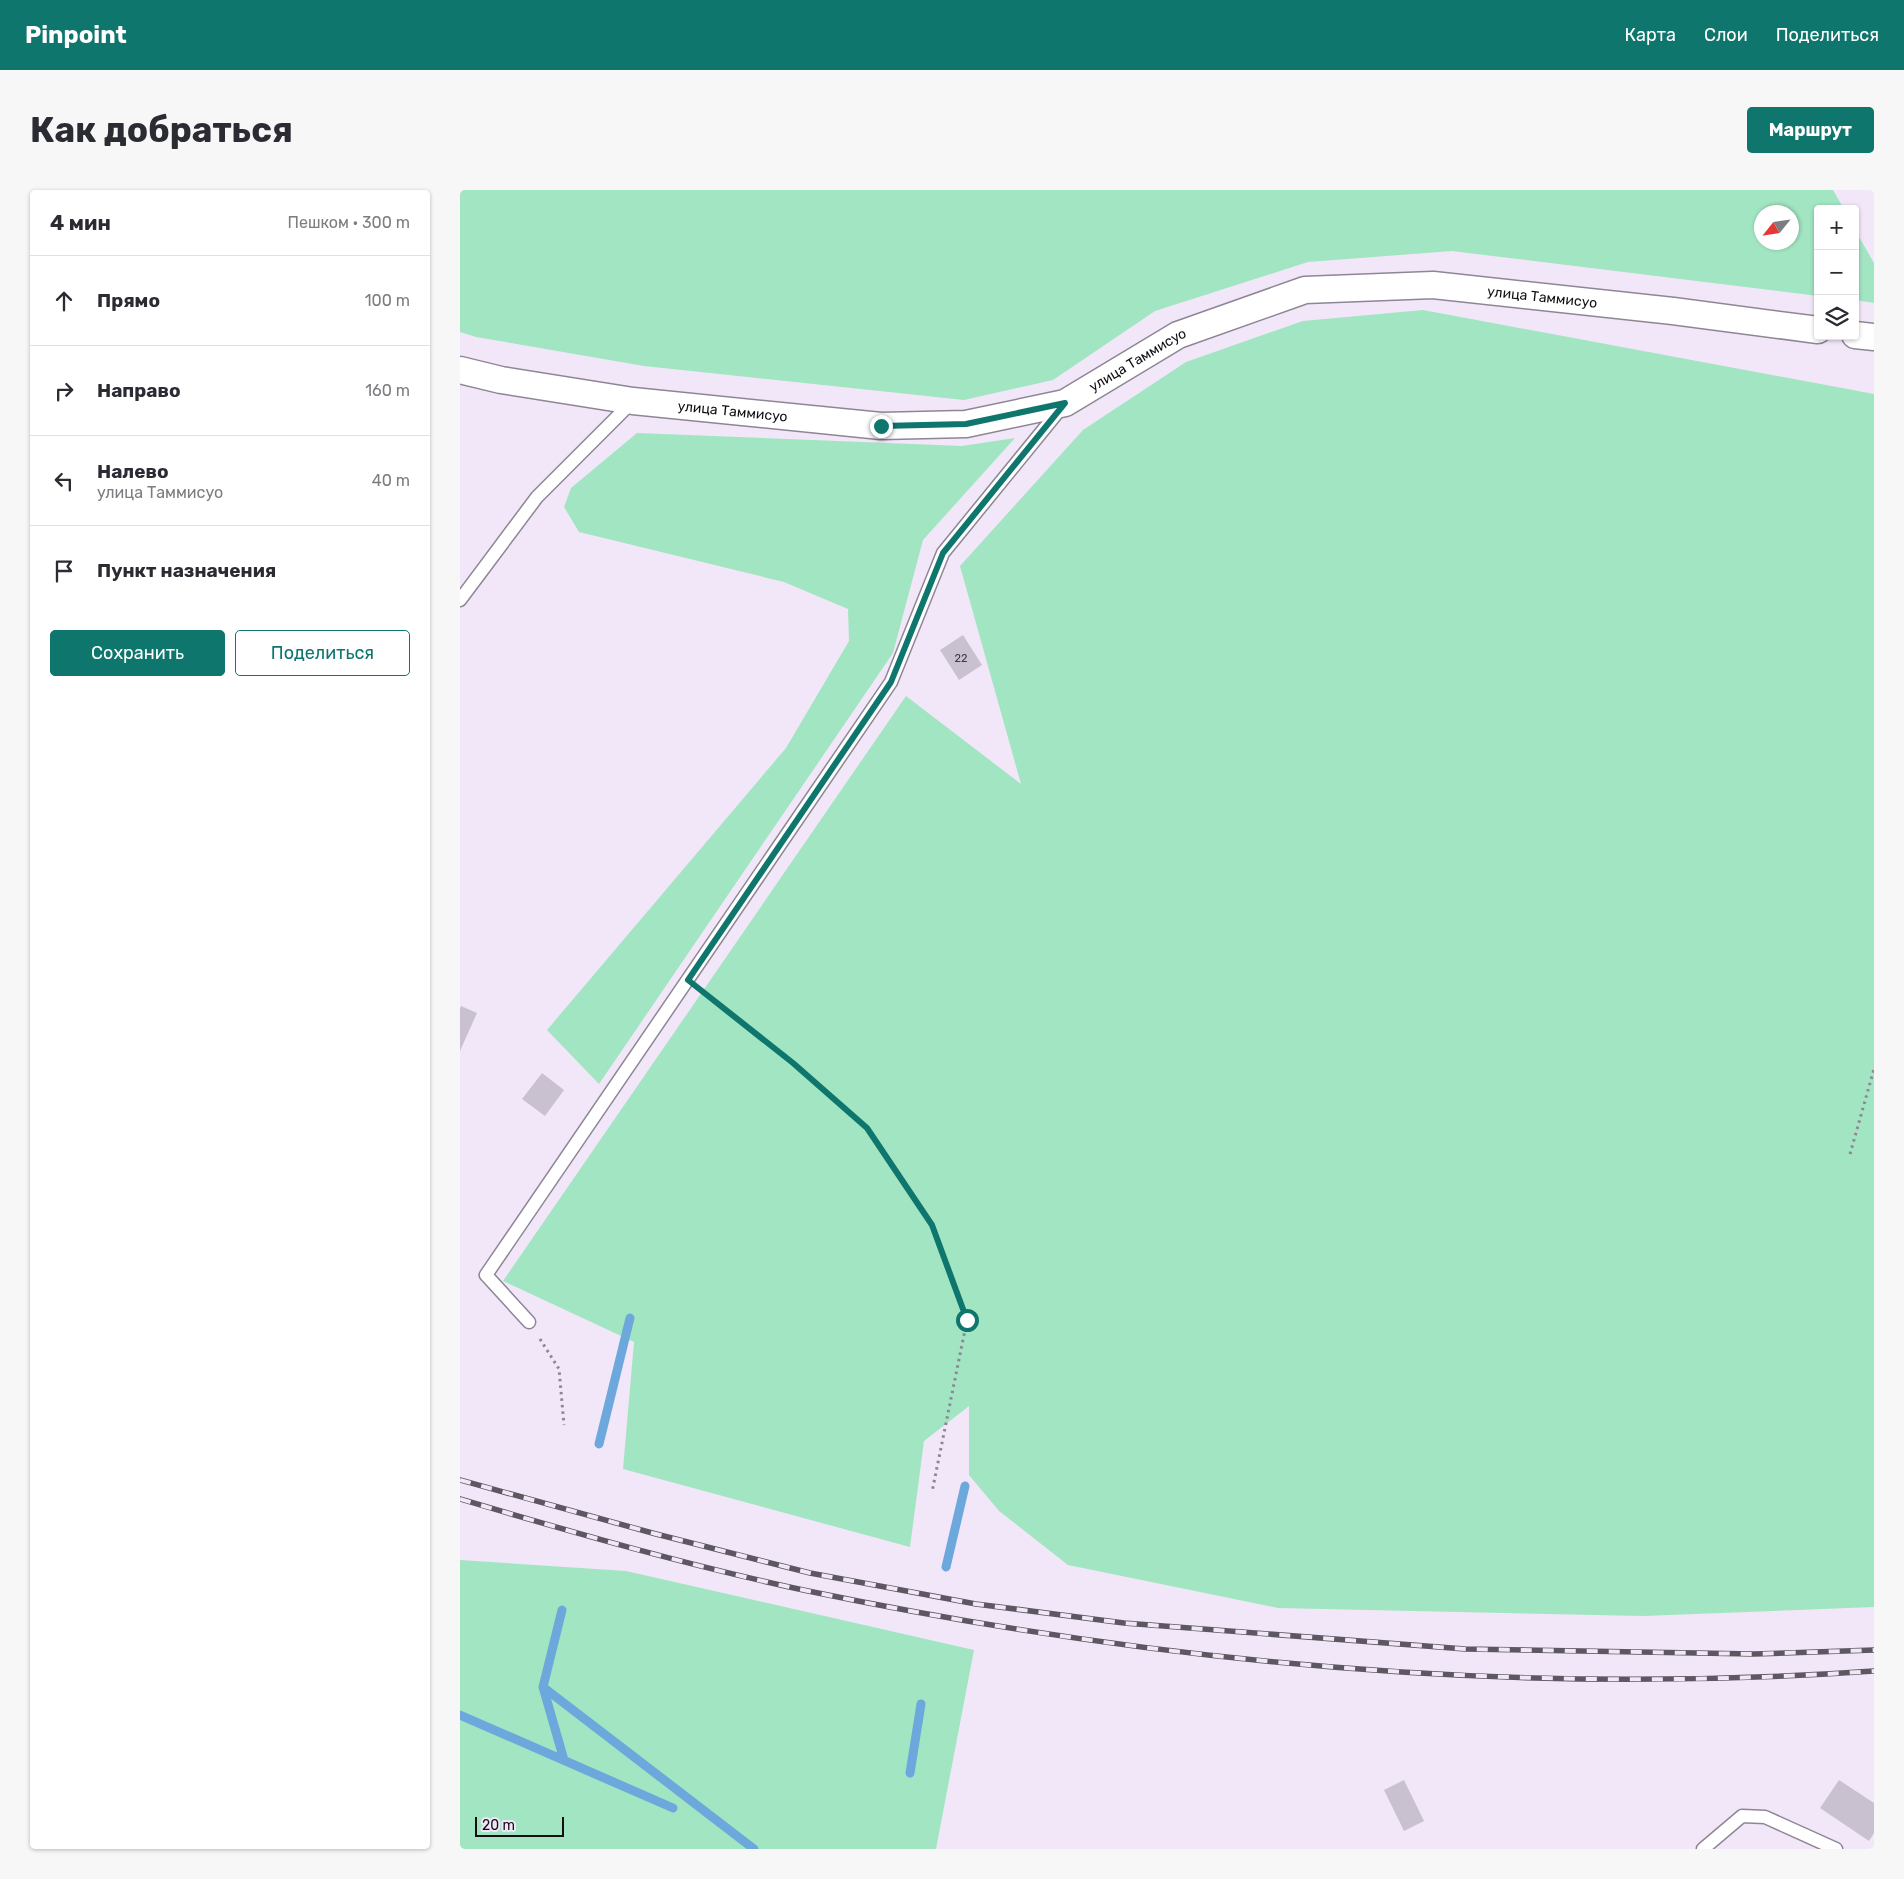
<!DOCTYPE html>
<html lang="ru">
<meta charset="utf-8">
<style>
:root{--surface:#fff;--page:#f7f7f7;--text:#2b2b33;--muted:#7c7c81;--line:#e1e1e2;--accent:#0f766e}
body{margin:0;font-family:Rubik,sans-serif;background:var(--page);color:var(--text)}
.controls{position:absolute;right:15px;top:15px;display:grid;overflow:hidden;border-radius:5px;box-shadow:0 1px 4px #0004}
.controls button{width:45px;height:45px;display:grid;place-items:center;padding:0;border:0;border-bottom:1px solid var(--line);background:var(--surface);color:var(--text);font:25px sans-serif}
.compass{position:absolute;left:1294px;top:15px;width:45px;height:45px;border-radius:50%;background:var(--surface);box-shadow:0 1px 4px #0004;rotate:240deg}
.scale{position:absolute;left:15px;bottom:12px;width:89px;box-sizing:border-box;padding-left:5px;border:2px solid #110e14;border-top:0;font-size:14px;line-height:18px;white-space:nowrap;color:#110e14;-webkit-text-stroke:4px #f1e7f8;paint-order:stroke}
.stop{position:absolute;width:15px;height:15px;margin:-11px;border:4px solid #0f766e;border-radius:50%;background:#fff}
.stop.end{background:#0f766e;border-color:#fff;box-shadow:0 1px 5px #0008}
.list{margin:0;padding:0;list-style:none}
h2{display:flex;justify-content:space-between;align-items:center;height:65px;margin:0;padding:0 20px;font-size:21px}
h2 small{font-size:16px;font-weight:400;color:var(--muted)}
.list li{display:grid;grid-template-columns:32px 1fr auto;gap:15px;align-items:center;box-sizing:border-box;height:90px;padding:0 20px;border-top:1px solid var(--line)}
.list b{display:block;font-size:19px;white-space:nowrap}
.list p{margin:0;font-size:16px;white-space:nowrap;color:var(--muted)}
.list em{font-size:16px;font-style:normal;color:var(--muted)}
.actions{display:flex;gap:10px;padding:15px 20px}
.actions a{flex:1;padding:11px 0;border:1px solid var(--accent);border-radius:5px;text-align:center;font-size:18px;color:var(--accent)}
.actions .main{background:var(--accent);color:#fff}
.icon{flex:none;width:28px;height:28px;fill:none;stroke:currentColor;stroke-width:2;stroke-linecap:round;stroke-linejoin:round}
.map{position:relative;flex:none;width:1414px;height:1659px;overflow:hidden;border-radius:5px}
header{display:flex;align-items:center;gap:30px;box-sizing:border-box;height:70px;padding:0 25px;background:var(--accent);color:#fff}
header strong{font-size:24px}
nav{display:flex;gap:28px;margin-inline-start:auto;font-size:18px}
.intro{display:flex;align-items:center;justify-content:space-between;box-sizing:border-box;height:120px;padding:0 30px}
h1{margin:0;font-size:35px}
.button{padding:12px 22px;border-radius:5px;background:var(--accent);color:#fff;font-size:18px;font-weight:700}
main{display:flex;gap:30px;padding:0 30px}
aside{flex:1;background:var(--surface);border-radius:5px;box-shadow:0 1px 4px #0004}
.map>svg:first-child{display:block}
.green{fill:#a2e5c2;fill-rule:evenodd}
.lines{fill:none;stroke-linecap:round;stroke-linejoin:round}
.stream{stroke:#6da8dc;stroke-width:9}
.building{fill:#c9c0d0}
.service-casing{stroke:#8e8695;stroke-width:15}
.minor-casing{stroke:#8e8695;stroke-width:29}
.path{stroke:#8d8793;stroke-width:3;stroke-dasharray:2.5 4;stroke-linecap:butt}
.service{stroke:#fff;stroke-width:12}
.minor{stroke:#fff;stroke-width:26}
.rail-casing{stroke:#5d5761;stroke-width:5.5}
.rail{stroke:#f1e7f8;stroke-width:4;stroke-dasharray:11;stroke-linecap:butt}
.route{stroke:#0f766e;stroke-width:6}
.labels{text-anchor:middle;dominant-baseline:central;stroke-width:5;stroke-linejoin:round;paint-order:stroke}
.number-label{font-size:11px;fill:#3f3a43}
.street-label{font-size:14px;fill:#110e14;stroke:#f1e7f8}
</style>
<header>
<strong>Pinpoint</strong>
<nav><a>Карта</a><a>Слои</a><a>Поделиться</a></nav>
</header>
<div class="intro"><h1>Как добраться</h1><a class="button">Маршрут</a></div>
<main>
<aside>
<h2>4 мин<small>Пешком · 300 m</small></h2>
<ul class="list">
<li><svg class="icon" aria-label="ahead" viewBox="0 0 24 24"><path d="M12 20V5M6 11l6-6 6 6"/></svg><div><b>Прямо</b></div><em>100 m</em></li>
<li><svg class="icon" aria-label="right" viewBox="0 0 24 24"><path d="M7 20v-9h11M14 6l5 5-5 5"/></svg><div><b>Направо</b></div><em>160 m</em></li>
<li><svg class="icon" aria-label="left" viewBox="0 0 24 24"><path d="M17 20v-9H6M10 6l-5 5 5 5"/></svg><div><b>Налево</b><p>улица Таммисуо</p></div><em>40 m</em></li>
<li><svg class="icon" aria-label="arrive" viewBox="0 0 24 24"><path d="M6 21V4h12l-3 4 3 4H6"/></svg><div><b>Пункт назначения</b></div></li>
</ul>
<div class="actions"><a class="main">Сохранить</a><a>Поделиться</a></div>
</aside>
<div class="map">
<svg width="1414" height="1659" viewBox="0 0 1414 1659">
<rect width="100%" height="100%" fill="#f1e7f8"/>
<path class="green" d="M0,0h1373l11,19h-26v87l-366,-45 -144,11 -153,49 -102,69 -89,20 -320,-34 -168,-29 -16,-5zM1302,22h30v30h-30z
M1395,40l19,33v40l-19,-3z
M963,120l451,84v1213l-231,9 -365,-8 -210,-43 -69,-54 -30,-36v-69l-45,35 -14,106 -287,-78 11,-127 -131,-61 403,-585 115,88 -61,-218 123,-136 103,-68 117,-41z
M177,243l325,13 53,-8 -92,102 -30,113 -294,431 -52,-54 239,-282 63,-107 -1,-32 -64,-27 -205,-50 -15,-25 7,-19z
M0,1370l166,11 348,79 -38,199h-476z"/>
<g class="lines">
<path class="stream" d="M139,1254l31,-126
M486,1377l19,-81
M102,1420l-19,77 211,162
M83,1497l21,73
M0,1525l213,93
M450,1583l11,-69"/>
</g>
<path class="building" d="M503,445l19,30 -23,15 -19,-30z
M1,816l16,7 -17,38v-43z
M82,883l22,17 -19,26 -23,-17z
M944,1590l20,41 -20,10 -20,-41z
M1379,1590l35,23v30l-5,8 -49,-33z"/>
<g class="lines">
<defs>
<path id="service" d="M0,410l77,-103 96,-96
M69,1132l-43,-47 405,-593 52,-129 119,-146
M1243,1659l39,-33 23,1 71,32"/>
<g id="minor">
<path d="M1395,145l19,2"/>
<path id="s1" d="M0,180l41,10 132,21 248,25 85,-2 99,-21 113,-68 127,-45 128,-5 240,26 145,19"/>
</g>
</defs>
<use href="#service" class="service-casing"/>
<use href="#minor" class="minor-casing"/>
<path class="path" d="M245,804l88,69 74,65 65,97 35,95 -35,172
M1390,964l24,-85
M80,1149l19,30 5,56"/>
<use href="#service" class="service"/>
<use href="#minor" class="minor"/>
<defs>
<path id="rail" d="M0,1290l196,54 154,39 166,31 148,19 341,26 289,5 120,-4
M0,1309c115,34 230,67 348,92 349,72 709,105 1066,80"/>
</defs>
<use href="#rail" class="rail-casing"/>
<use href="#rail" class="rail"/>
</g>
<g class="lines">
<path class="route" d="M421,236l85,-2 99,-21 -122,150 -52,129 -203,298 105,83 74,65 65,97 35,95"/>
</g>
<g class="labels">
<g class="number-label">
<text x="501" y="468">22</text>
</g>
<g class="street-label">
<text stroke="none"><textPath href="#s1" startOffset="1116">улица Таммисуо</textPath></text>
<text stroke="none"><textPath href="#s1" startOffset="696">улица Таммисуо</textPath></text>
<text stroke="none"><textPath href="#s1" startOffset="276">улица Таммисуо</textPath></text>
</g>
</g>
</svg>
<div class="controls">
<button>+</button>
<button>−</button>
<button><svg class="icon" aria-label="layers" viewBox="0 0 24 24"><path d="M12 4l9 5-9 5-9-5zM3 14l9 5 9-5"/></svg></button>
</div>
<svg class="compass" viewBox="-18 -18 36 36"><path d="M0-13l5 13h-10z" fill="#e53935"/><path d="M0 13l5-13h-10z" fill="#7c7c81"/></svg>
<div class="scale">20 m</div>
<div class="stop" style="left:507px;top:1130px"></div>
<div class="stop end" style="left:421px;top:236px"></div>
</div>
</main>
